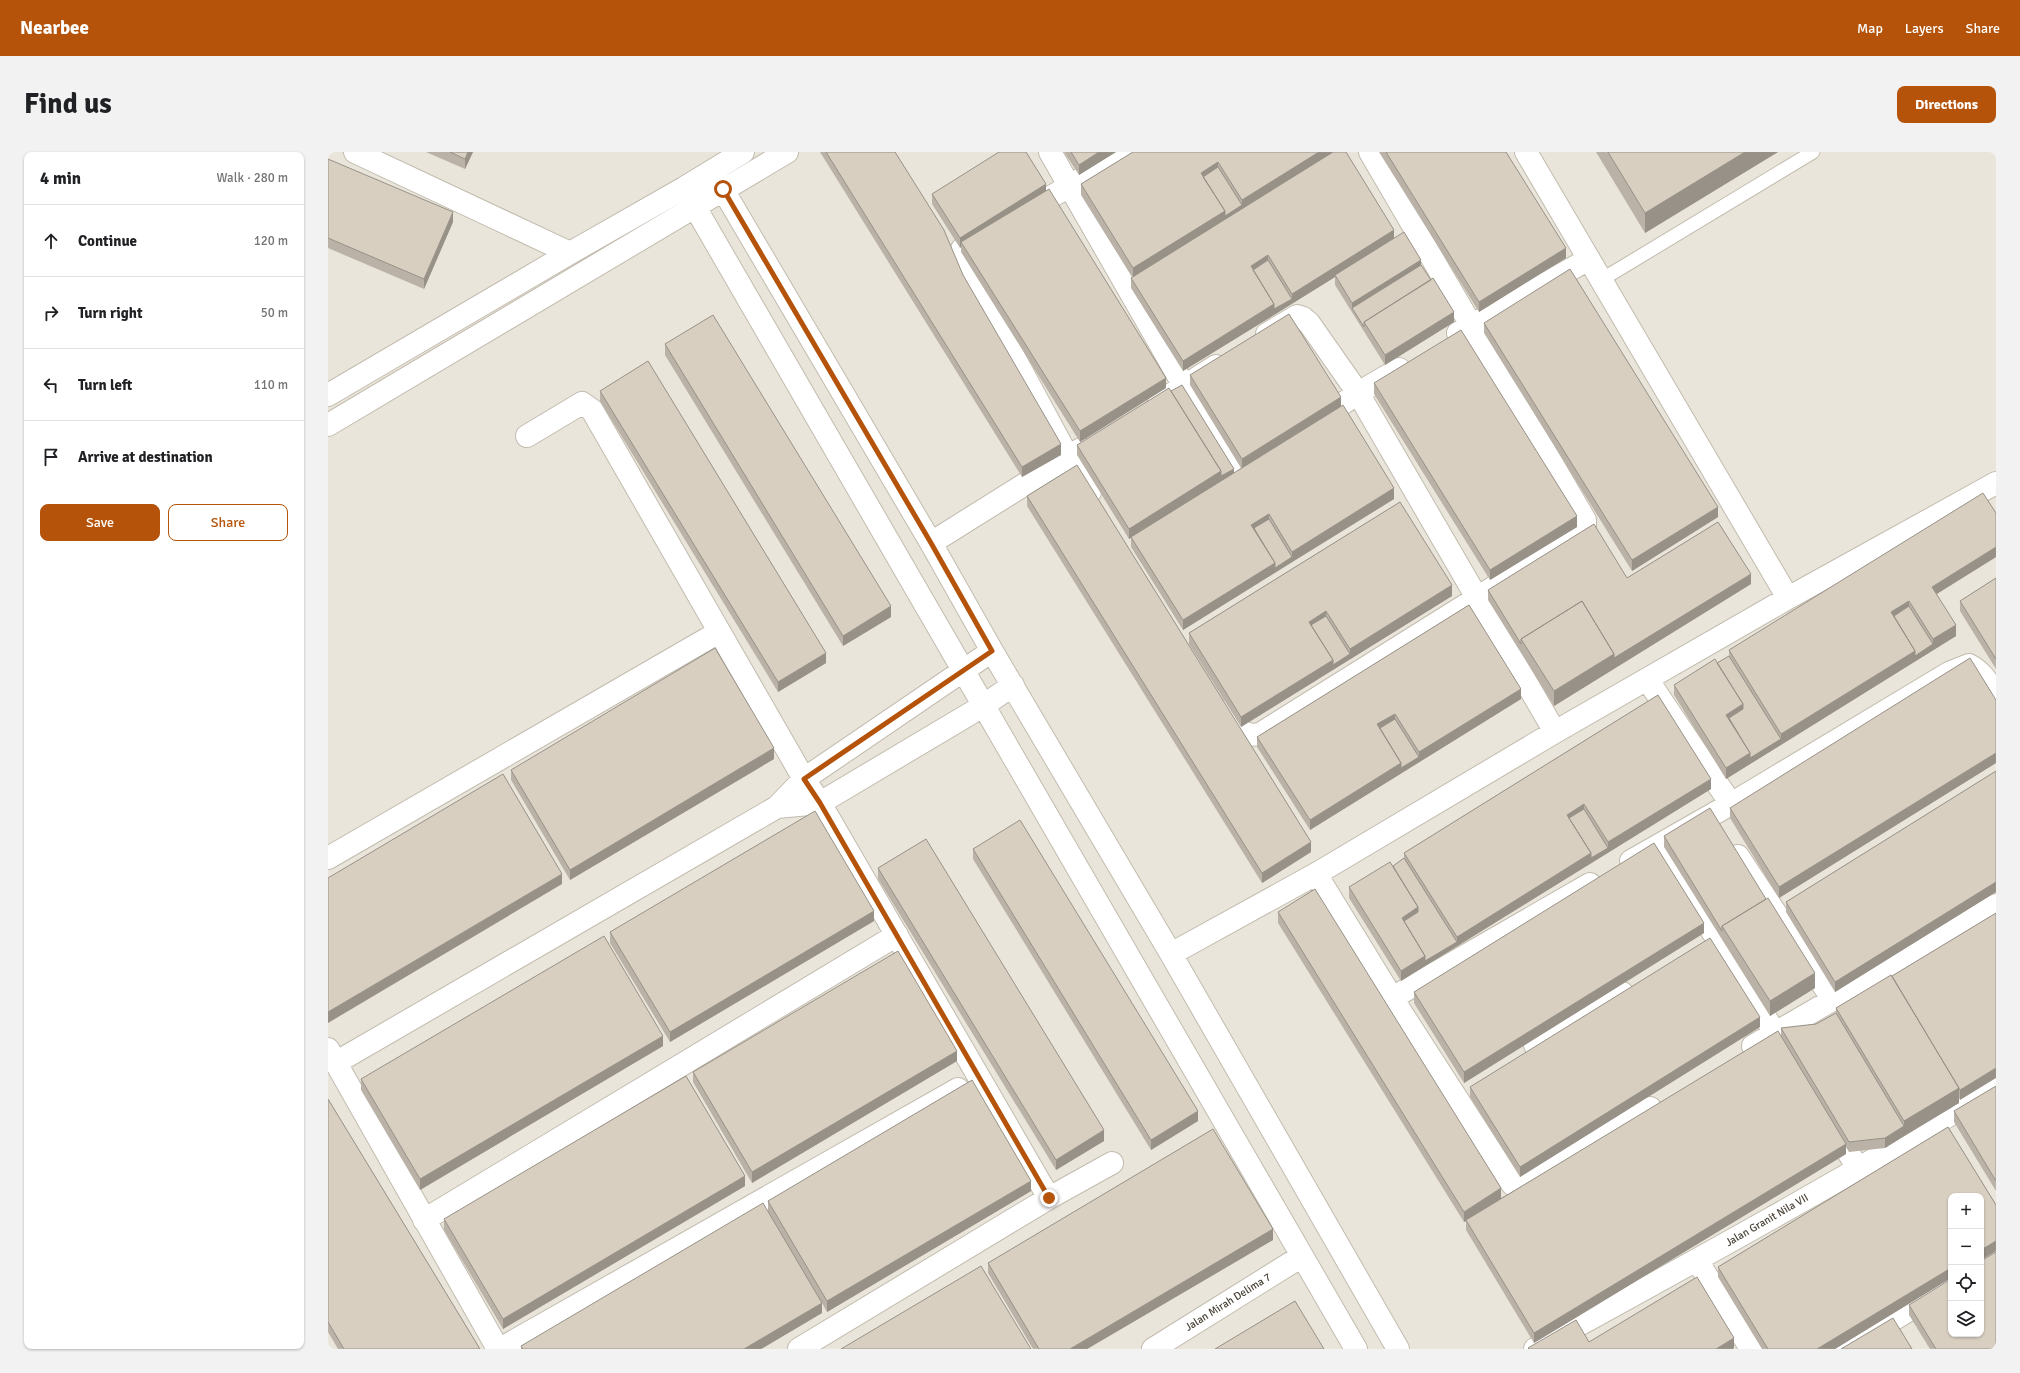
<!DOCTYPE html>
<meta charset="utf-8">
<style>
:root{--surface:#fff;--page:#f2f2f2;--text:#202124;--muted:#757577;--line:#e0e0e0;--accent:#b45309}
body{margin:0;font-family:Signika,sans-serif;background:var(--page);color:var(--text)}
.controls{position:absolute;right:12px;bottom:12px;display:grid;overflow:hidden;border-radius:8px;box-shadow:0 1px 3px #0004}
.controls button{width:36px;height:36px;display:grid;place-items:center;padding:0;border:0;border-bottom:1px solid var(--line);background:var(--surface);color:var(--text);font:20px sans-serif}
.stop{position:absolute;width:12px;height:12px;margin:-9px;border:3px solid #b45309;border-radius:50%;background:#fff}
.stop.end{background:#b45309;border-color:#fff;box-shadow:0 1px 4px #0008}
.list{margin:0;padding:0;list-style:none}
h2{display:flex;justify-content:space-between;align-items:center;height:52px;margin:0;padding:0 16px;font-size:17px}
h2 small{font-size:13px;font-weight:400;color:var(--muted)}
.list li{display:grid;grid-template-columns:26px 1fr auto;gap:12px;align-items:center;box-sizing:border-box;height:72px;padding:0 16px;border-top:1px solid var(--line)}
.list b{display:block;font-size:15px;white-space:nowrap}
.list em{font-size:13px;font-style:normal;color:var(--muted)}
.actions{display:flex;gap:8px;padding:12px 16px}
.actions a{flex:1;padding:9px 0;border:1px solid var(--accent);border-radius:8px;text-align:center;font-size:14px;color:var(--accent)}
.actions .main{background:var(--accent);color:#fff}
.icon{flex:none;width:22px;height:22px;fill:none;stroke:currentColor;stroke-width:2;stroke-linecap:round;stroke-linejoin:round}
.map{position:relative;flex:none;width:1668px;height:1197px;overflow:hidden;border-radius:8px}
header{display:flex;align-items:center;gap:24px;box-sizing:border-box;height:56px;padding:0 20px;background:var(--accent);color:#fff}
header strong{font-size:19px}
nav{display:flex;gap:22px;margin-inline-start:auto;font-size:14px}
.intro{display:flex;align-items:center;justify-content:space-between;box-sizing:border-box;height:96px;padding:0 24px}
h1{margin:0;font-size:28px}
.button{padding:10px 18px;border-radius:8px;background:var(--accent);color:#fff;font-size:14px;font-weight:700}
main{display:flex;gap:24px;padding:0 24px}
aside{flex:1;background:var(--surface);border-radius:8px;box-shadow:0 1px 3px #0004}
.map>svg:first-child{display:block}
.residential{fill:#eae5da;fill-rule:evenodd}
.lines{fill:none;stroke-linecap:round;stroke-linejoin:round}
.service-casing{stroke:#c2bbae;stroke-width:15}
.minor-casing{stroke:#c2bbae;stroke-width:24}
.service{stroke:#fff;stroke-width:13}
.minor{stroke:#fff;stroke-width:22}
.wall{fill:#bab2a6}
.shaded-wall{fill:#979187}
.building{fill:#d8cfc1;stroke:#979187}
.route{stroke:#b45309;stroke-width:5}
.labels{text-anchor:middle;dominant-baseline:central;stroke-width:3;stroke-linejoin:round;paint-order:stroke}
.street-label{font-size:11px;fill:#4b4439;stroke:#fff}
</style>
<header>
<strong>Nearbee</strong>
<nav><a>Map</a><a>Layers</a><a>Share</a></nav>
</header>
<div class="intro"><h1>Find us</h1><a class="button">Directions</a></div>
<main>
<aside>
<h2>4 min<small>Walk · 280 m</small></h2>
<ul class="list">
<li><svg class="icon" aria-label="ahead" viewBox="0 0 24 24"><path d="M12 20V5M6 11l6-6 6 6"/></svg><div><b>Continue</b></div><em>120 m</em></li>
<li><svg class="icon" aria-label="right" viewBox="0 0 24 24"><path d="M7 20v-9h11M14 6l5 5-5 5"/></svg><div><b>Turn right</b></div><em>50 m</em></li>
<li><svg class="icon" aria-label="left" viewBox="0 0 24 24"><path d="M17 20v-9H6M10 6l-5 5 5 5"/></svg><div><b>Turn left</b></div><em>110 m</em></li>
<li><svg class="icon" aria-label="arrive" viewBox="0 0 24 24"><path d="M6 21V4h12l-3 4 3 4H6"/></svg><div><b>Arrive at destination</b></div></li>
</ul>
<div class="actions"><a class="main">Save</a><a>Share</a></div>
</aside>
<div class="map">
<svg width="1668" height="1197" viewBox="0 0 1668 1197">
<rect width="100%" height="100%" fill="#f6f3ec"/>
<path class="residential" d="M0,0h1668v1197h-1668zM1623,1044h30v138h-30z"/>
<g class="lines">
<defs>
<path id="service" d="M1273,128l212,-128"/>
<path id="minor" d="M27,0l215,101
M722,0l134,234 56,88 21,-14
M1198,0l262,446
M384,19l219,372 61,108 179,303 227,395
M356,36l672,1161
M699,59l100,-59
M659,83l-25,14 -2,8 108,200 22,35
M1130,181l131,-74
M939,182l30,-18 6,2 6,5 49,70 197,339
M0,243l242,-142 114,-65 59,-36
M831,250l57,-36
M988,270l42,-29 41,-24
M0,273l459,-273
M199,284l55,-33 10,7 212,369 16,24 229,395 -250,151
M603,391l150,-94
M1319,527l84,125
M899,559c9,14 14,27 33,23l217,-136 108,-70v-8l-215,-368
M449,655l43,-4 163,-97 30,-21
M1331,693l124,201
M1410,704l95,144
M0,706l391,-226
M1303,709l100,-57 218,-131 20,-8c14,7 19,18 27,31
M988,722l76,124 120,186 5,2 9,-3 124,-75
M843,802l145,-80 239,-142 233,-134 208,-115
M1064,846l198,-114
M1207,893l87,-52
M1425,894l243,-141
M0,897l170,300
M9,910l440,-255 27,-28 188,-128
M1503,973l27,43
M721,1046l63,-35
M96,1068l473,-285
M1369,1108l54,89
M172,1197l458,-260
M825,1197l149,-93
M1207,1197c155,-85 310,-170 461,-262
M1518,1197l105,-65"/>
</defs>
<use href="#service" class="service-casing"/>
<use href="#minor" class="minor-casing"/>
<use href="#service" class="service"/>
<use href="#minor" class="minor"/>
</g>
<path class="wall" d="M98,0h47l-8,17z
M492,0h75l68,123 98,180 -39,22z
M736,0h52l-37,23z
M805,0h213l48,86 27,27 33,57 -69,43 -50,-80v-8l-152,94 -52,-83v-10l1,-1 -51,-82v-11z
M1051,0h127l60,106 -87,54z
M1268,0h182l-133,81z
M0,7l125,63 -29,67 -96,-41z
M718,39l120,197 -86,54 -119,-190v-5l-1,1 -28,-44v-10z
M1156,171l234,194 -86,54 -148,-238z
M337,192l226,273 -48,29 -178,-291z
M862,223l151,31 53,93 -211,131 -52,-83v-9l-2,1 -52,-84v-10l94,-54 63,82 7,-5 -51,-83z
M1046,231l203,144 -87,53 -116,-186z
M272,239l226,272 -48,29 -178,-291z
M699,344l284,356 -49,31 -235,-377z
M1072,350l52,94 -211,131 -52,-83v-11z
M1668,405l-60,37 20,42 -230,143 -52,-84v-10l43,-22 12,-7v-6z
M1299,426l124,6 -197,122 -66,-106v-10z
M1668,426v91l-36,-58v-10z
M1141,453l52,94 -211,131 -53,-83v-10z
M1330,543l53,94 -310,192 -52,-83v-11l44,-21 11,-8v-5z
M1668,548v63l-217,135 -49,-80v-10z
M446,607l-204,121 -59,-100v-10z
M1668,619v121l-161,100 -49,-80v-10z
M1336,684l102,63 49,89 -45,28 -106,-169z
M645,697l225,272 -47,29 -178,-291z
M550,716l226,273 -48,29 -178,-291z
M950,760l223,286 280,-163v-7l35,-4 20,-11v-5l56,-32 104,-63 -36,187 -1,-2v5l-74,45 -36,4 -3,-5v7l-312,189 -68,-113v-9l-2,1 -186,-299z
M546,769l-204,121 -60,-99v-11z
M1376,781l-240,150 -50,-80v-11z
M1432,875l-240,150 -50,-80v-10z
M335,894l-243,144 -59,-100v-11z
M629,909l-205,122 -59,-101v-10z
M1668,934v105l-42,-69v-11z
M0,947l152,250h-142l-10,-17z
M1620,975l48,78v46l-15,9v-64h-30v82l-116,71h-73l-44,-72v-10z
M417,1034l-242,143 -59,-99v-11z
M703,1039l-204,121 -5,-9v10l-61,36h-240v-3l247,-135v-10z
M945,1088l-186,109h-54l-45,-76v-10z
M1581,1153l87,44h-66l-21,-34z"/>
<path class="shaded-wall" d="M140,0h5l-8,17v-10z
M771,0h17l-37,23v-10z
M991,0h17l-203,126v-10l92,-57 17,-6v-5z
M1417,0h33l-133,81v-20z
M890,10v10l-15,10 -2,-9z
M718,32v11l-85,47v5l-1,1v-10z
M125,60v10l-29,67v-10z
M1066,78v10l-59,35v2l-61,38v-6l18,-10v-5z
M1238,96v10l-87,54v-10z
M940,103v11l-15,9 -2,-9z
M1093,108v11l-69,37v-5z
M946,152v11l-91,56v-10z
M1126,160v10l-69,43v-10z
M838,226v10l-86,54v-11z
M1013,245v11l-99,61v-10z
M733,292v11l-39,22v-10z
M906,317v5l-105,65v-10l92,-58z
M1066,336v11l-102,63v-10z
M1390,355v10l-86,54v-11z
M941,362v10l-15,10 -3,-9z
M1249,364v11l-87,53v-10z
M1668,395v10l-64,40v-10z
M964,405v5l-109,68v-10l92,-57z
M1423,422v10l-197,122v-15l60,-37z
M1124,433v11l-211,131v-10l92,-57 17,-6v-5z
M1581,449v11l-15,9 -3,-9z
M563,454v11l-48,29v-10z
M998,459v10l-15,9 -2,-8z
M1628,473v11l-230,143v-11l24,-15 31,-14v-5l134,-83 18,-7v-5z
M498,501v10l-48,29v-10z
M1193,537v10l-211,131v-10l91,-57 18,-6v-5z
M1415,552v11l-14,9 -3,-9z
M1067,562v10l-15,9 -3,-9z
M446,596v11l-204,121v-10z
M1668,601v10l-217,135v-11z
M1383,627v10l-310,192v-10l24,-15 32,-14v-5l134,-84 17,-5v-6z
M1256,652v10l-15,10 -2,-9z
M983,690v10l-49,31v-10z
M234,722v10l-234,139v-11z
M1668,730v10l-161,100v-10z
M1090,755v11l-14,9 -2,-9z
M546,759v10l-204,121v-10z
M1376,771v10l-240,150v-11z
M1487,821v15l-45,28v-15z
M1432,865v10l-240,150v-10z
M335,884v10l-243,144v-11z
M629,899v10l-205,122v-11z
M1668,916v10l-36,22v-10z
M1631,936v15l-55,33v-15z
M870,959v10l-47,29v-10z
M1576,974v10l-19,12v-10z
M776,978v11l-48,29v-10z
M1518,992v10l-312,189v-10z
M417,1024v10l-242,143v-10z
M703,1029v10l-204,121v-11z
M1173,1036v11l-35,21v1l-2,1v-10z
M945,1077v11l-186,109h-17z
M1668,1089v10l-15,9v-10z
M1623,1116v10l-116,71h-18z
M494,1151v10l-61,36h-17z
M1406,1186v10l-1,1h-17z"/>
<path class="building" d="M122,0h18l-3,7z
M498,0h69l49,78 19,45 98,169 -39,23z
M671,0h27l20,32 -86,54 -28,-44z
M743,0h28l-20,13z
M805,0h186l-77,48 -24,-38 -17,11 24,38 -92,57 -52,-84z
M1005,0h13l48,78 -102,64 -24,-39 -17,11 23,38 -91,57 -52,-83z
M1058,0h120l60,96 -87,54z
M1280,0h137l-100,61z
M0,7l125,53 -29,67 -96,-41z
M890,15l24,38 -17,11v-5l-22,-34z
M721,37l117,189 -86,53 -119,-189z
M1076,80l17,28 -69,43 -17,-28z
M940,108l24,39 -18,10v-5l-21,-34z
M1093,113l10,15 -67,42v5l-12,-19z
M1242,117l148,238 -86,53 -148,-237z
M1105,126l21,34 -69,43 -21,-33z
M961,162l52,83 -99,62 -52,-84z
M385,163l178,291 -48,30 -178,-292z
M1133,178l116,186 -87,54 -116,-187z
M320,209l178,292 -48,29 -178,-291z
M854,233l52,84 -13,7v-5l-50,-80z
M841,236l52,83 -92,58 -52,-84z
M1015,253l51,83 -102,64 -23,-38 -18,11 24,38 -92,57 -52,-83z
M749,313l234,377 -49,31 -235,-377z
M1655,341l13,20v34l-64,40 24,38 -23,14 -24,-38 -18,11 24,39 -134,83 -52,-84z
M1072,350l52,83 -102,64 -24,-38 -17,11 24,38 -92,57 -52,-84z
M941,367l23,38 -17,11v-5l-21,-35z
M1390,370l33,52 -137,84v-4l-32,-53 -61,38v5l-33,-54 106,-66 33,54z
M1668,426v81l-36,-58z
M1254,449l32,53 -60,37 -33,-52z
M1141,453l52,84 -102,63 -24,-38 -18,10 24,39 -91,57 -53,-83z
M1581,454l24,38 -18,12v-5l-21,-35z
M998,464l24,38 -17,11v-5l-22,-35z
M387,496l59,100 -204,122 -59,-100z
M1401,504l52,83 -31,19v-5l-21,-35 14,-9v-5l-26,-41z
M1642,506l26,42v53l-217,134 -49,-79z
M1387,507l28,45 -17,11 24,38 -24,15 -52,-83z
M1330,543l53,84 -103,63 -24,-38 -17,11 24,38 -134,84 -53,-84z
M1067,567l24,38 -18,11v-5l-21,-35z
M1668,619v111l-161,100 -49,-80z
M175,622l59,100 -234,138v-134z
M1382,656l56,91 -44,27v5l-58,-95z
M1256,657l24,39 -17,10v-5l-22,-35z
M487,659l59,100 -204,121 -60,-100z
M692,668l178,291 -47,29 -178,-291z
M598,687l178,291 -48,30 -178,-292z
M1326,691l50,80 -240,149 -50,-80z
M1076,706l53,84 -32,19v-5l-21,-35 14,-9v-5l-25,-41z
M1062,710l28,45 -16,11 23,38 -24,15 -52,-84z
M987,737l186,299 -37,24 -186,-300z
M1440,746l47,75 -45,28 -48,-75z
M1668,761v155l-36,22 -68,-114z
M276,784l59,100 -243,143 -59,-100z
M1382,786l50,79 -240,150 -50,-80z
M570,799l59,100 -205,121 -59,-100z
M1563,823l68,113 -55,33 -68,-113z
M1508,861l68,113 -19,12 -36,4 -68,-114 35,-4z
M1450,879l68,113 -312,189 -68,-113z
M358,924l59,100 -242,143 -59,-100z
M644,928l59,101 -204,120 -59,-100z
M1668,934v95l-42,-70z
M0,947l152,250h-136l-16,-27z
M1620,975l48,78v36l-15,9v-54h-30v72l-134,81h-49l-50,-82z
M885,977l60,100 -203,120h-31l-51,-86z
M435,1051l59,100 -78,46h-221l-2,-3z
M1668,1100v97h-60l-27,-44 42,-26v55h30v-73z
M653,1114l50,83h-190z
M1369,1125l37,61 -18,11h-187l-1,-1 48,-28 13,22z
M967,1149l29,48h-109z
M1565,1166l19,31h-71z"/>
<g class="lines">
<path class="route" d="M395,37l208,354 61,108 -188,128 16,24 229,395"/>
</g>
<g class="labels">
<g class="street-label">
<text transform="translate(1439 1068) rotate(-30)">Jalan Granit Nila VII</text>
<text transform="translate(900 1150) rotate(-32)">Jalan Mirah Delima 7</text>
</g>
</g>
</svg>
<div class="controls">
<button>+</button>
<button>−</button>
<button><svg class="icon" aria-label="locate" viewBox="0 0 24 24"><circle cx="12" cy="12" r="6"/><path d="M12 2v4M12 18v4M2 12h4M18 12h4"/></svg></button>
<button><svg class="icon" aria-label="layers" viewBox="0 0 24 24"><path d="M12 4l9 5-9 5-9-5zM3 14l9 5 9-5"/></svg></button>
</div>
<div class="stop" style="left:395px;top:37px"></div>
<div class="stop end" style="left:721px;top:1046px"></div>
</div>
</main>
